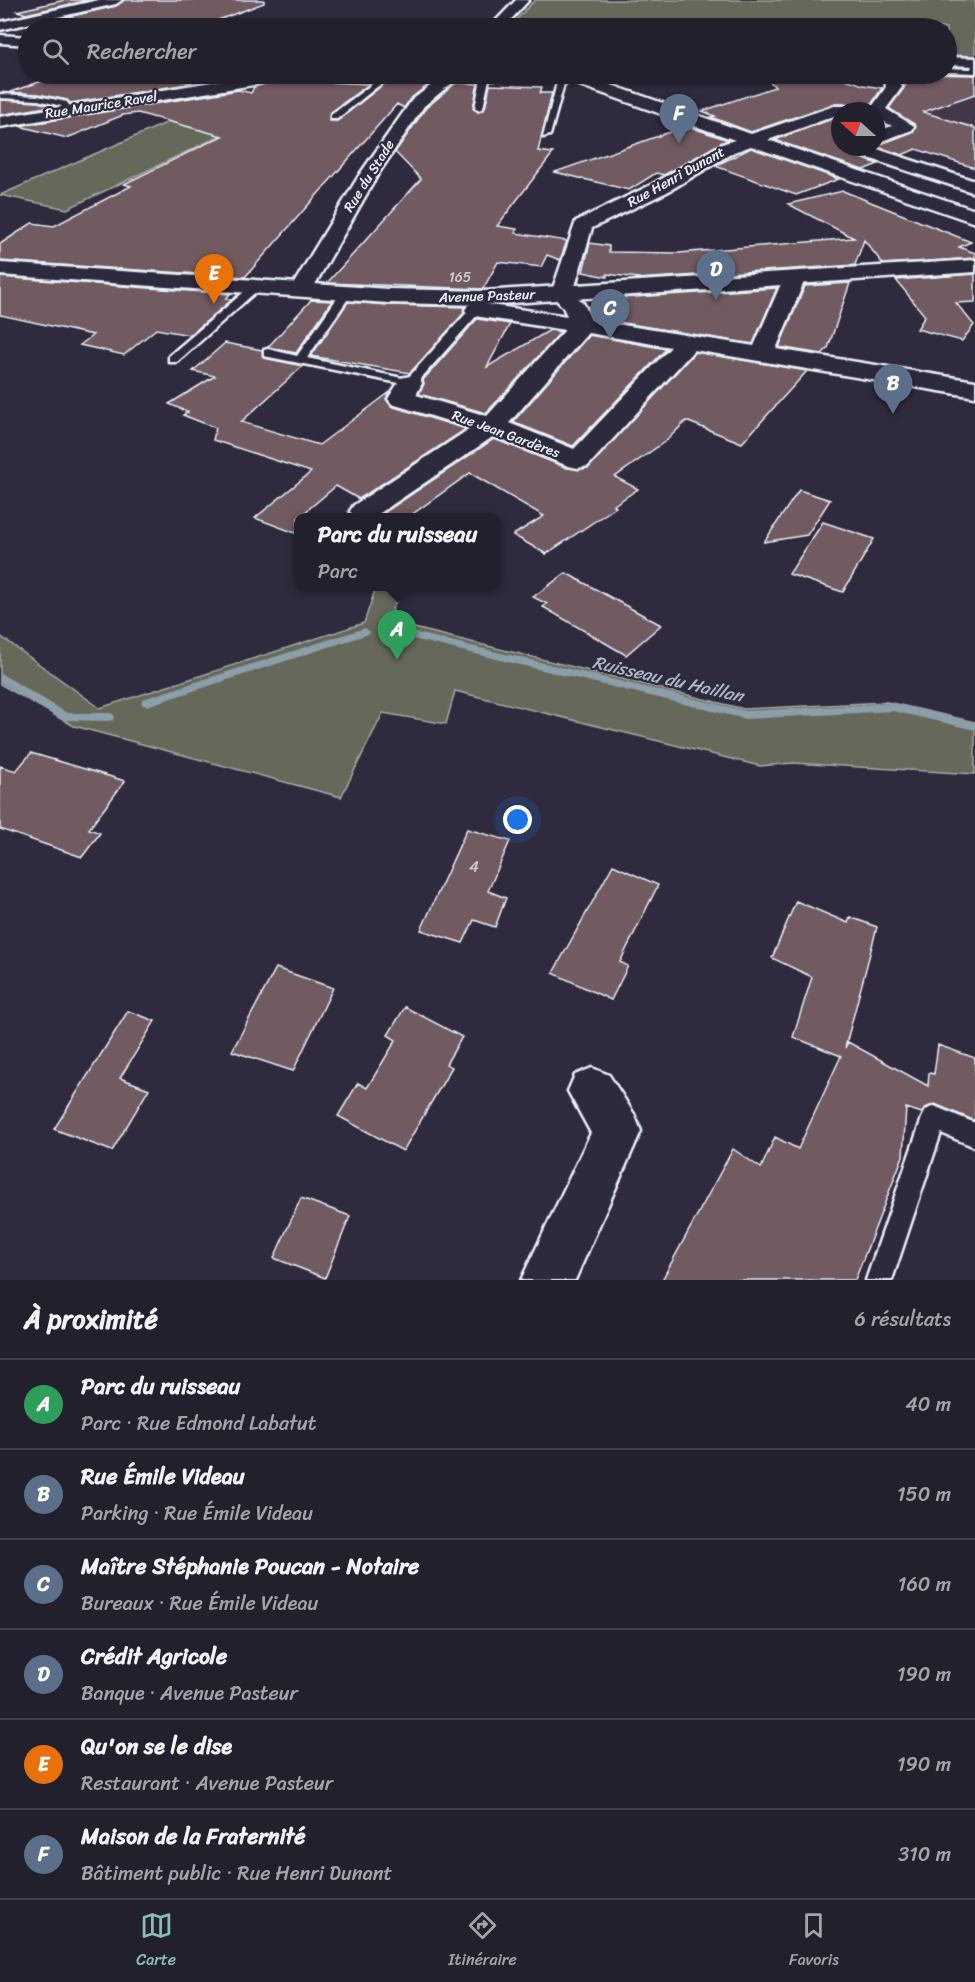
<!DOCTYPE html>
<html lang="fr">
<meta charset="utf-8">
<style>
:root{--surface:#23202e;--page:#2f2d3a;--text:#f1f3f6;--muted:#a3a3aa;--line:#403e4a;--accent:#8bbbb9}
body{margin:0;font-family:Sriracha,sans-serif;background:var(--page);color:var(--text)}
.compass{position:absolute;left:831px;top:102px;width:54px;height:54px;border-radius:50%;background:var(--surface);box-shadow:0 2px 4px #0004;rotate:291deg}
.you{position:absolute;left:518px;top:820px;width:21px;height:21px;margin:-15px;border:4px solid #fff;border-radius:50%;background:#1a73e8;box-shadow:0 0 0 9px #1a73e833}
.badge{display:grid;place-items:center;width:39px;height:39px;border-radius:50%;background:var(--accent);color:#fff;font-size:20px;font-weight:700}
.pin{position:absolute;translate:-50% -50px;filter:drop-shadow(0 2px 3px #0008)}
.pin::after{content:'';position:absolute;top:32px;width:21px;height:18px;background:inherit;clip-path:polygon(0 0,100% 0,50% 100%)}
.popup{position:absolute;left:294px;top:513px;width:207px;height:78px;box-sizing:border-box;display:grid;place-content:center;border-radius:12px;background:var(--surface);filter:drop-shadow(0 2px 4px #0005);font-size:20px;white-space:nowrap;color:var(--muted)}
.popup b{font-size:22px;color:var(--text)}
.popup::after{content:'';position:absolute;left:50%;top:100%;margin-left:-12px;border:12px solid transparent;border-top-color:var(--surface)}
.list{margin:0;padding:0;list-style:none}
h2{display:flex;justify-content:space-between;align-items:center;height:78px;margin:0;padding:0 24px;font-size:26px}
h2 small{font-size:20px;font-weight:400;color:var(--muted)}
.list li{display:grid;grid-template-columns:39px 1fr auto;gap:18px;align-items:center;box-sizing:border-box;height:90px;padding:0 24px;border-top:2px solid var(--line)}
.list b{display:block;font-size:22px;white-space:nowrap}
.list p{margin:0;font-size:20px;white-space:nowrap;color:var(--muted)}
.list em{font-size:20px;font-style:normal;color:var(--muted)}
.icon{flex:none;width:33px;height:33px;fill:none;stroke:currentColor;stroke-width:2;stroke-linecap:round;stroke-linejoin:round}
.map{position:relative;flex:none;width:975px;height:1280px;overflow:hidden}
.search{position:absolute;background:var(--surface);box-shadow:0 2px 4px #0004;left:18px;right:18px;top:18px;height:66px;display:flex;align-items:center;gap:15px;box-sizing:border-box;padding:0 21px;border-radius:33px;color:var(--muted);font-size:22px}
.sheet{height:618px;background:var(--surface)}
nav{display:flex;justify-content:space-around;align-items:center;box-sizing:border-box;height:84px;border-top:2px solid var(--line);background:var(--surface);font-size:16px;color:var(--muted)}
nav a{display:grid;justify-items:center;gap:3px}
nav .on{color:var(--accent)}
.map>svg:first-child{display:block}
.built{fill:#433848}
.green{fill:#66685a;stroke:#a7aca9;stroke-width:1.5}
.lines{fill:none;stroke-linecap:round;stroke-linejoin:round}
.stream{fill:#8b9eaa;fill-rule:evenodd}
.building{fill:#715a61;stroke:#e8f1f8;stroke-width:1.5}
.lane-casing{stroke:#e8f1f8;stroke-width:5}
.street-casing{stroke:#e8f1f8;stroke-width:5}
.secondary-casing{stroke:#e8f1f8;stroke-width:5}
.lane{fill:#2f2a3d;fill-rule:evenodd}
.street{fill:#2f2a3d;fill-rule:evenodd}
.secondary{fill:#2f2a3d;fill-rule:evenodd}
.labels{text-anchor:middle;dominant-baseline:central;stroke-width:4.5;stroke-linejoin:round;paint-order:stroke}
.far-street-label{font-size:14px;fill:#e8f1f8;stroke:#2f2a3d}
.number-label{font-size:14px;fill:#cacbd2}
.near-number-label{font-size:16px;fill:#cacbd2}
.water-label{font-size:18px;font-style:italic;fill:#aab9c4;stroke:#2f2a3d}
</style>
<div class="map">
<svg width="975" height="1280" viewBox="0 0 975 1280">
<rect width="100%" height="100%" fill="#2f2a3d"/>
<filter id="ink" filterUnits="userSpaceOnUse"><feTurbulence type="fractalNoise" baseFrequency=".0167" numOctaves="2"/><feDisplacementMap in="SourceGraphic" scale="12" xChannelSelector="R" yChannelSelector="G"/><feConvolveMatrix kernelMatrix="1 2 1 2 8 2 1 2 1" color-interpolation-filters="sRGB"/></filter>
<g filter="url(#ink)">
<path class="built" d="M975,80v88l-71,-22 29,-20 -40,-18 12,-25 52,6z"/>
<path class="green" d="M535,0h440v56l-28,-1 -1,-27h-438z
M213,92l65,16 -211,101 -67,-14 219,-95 -27,-5z
M376,587h28l-12,22 6,15 346,85 143,-7 88,20v52l-182,-11 -33,3 -305,-75 -9,33 -63,-11 -42,84 -267,-71 -74,-42v-48l100,72 264,-85z"/>
<g class="lines">
<path class="stream" d="M392,627l354,84 147,-8 82,19v8l-82,-19 -147,8 -358,-86 -1,-2 1,-2z
M365,628l5,4 -1,2 -222,72 -4,-1 -2,-3 2,-3z
M0,673l67,40h42l4,1 2,3 -2,3 -4,1 -48,-1 -61,-38z"/>
</g>
<path class="building" d="M65,0h24l-63,14 -9,-3z
M124,0h140v3l-54,20v5h-147l-17,-6 70,-16z
M63,74h85l45,9 -123,20 -3,-3 -29,-6 -28,-2z
M910,74l65,1v19l-52,18 52,16v40l-59,-19 -14,6 -26,-9 37,-14 3,-5 -27,-19 15,-20z
M837,76l26,9 19,3 -15,23h-18l1,-3 -4,-4h-13l-82,28 -40,-15 4,-1 -13,-5 73,-24 -8,-9z
M389,80l43,2 -21,16 -7,10 -7,-4 -152,173 -245,-16v-17l32,-21 22,3 77,-40 -7,-2 98,-48 -84,-23 -15,2 -56,23 -48,-12 220,-36 12,3 3,-6 11,-3 35,-3 69,3 -39,29 -1,8h8z
M456,83l22,1 -5,24 5,4 7,-4 5,-23 52,2 -2,6h12l-14,58 15,2 -56,73 20,3 -2,4 52,8 -7,19 -13,-5 -6,12 -43,-5 -15,27 -156,-6 94,-104 -26,-27 31,-44z
M0,100l38,2 14,4 -52,9z
M840,116v31l6,6 32,11 -15,6 -88,-30z
M687,126l41,14 -64,35 -8,-2 -27,17 -74,-18z
M751,148l88,31 -43,16 -81,-29z
M843,191l128,51 -12,5 16,6v5l-92,6 -19,-24 -9,25 -219,14 2,-1 -31,-4v3l-24,-5 7,-29 19,3v6l70,1 175,-15 -66,-34z
M975,274v28l-19,1 18,22 -12,16 -45,-12 8,-13 -29,-36z
M0,277l230,17 -4,5 6,1 -42,35 -34,-6 -32,26 -44,-10 13,-10 -93,-20z
M850,283l-22,65 -6,6 -43,-7 26,-61z
M777,288l-24,56 -160,-26 -5,-11 14,-8z
M311,300l21,1 -36,52 -28,-6z
M348,302l40,3 76,2v6l-54,60 -99,-17z
M477,319l33,5 -23,43 63,-37 11,2 -75,81 -67,-19 5,-10 -1,-4z
M589,335l77,14 -93,97 -60,-24z
M225,343l37,7 2,8 39,8 -62,56 78,23 71,-53 -4,7 5,7 75,23 -107,70 -23,-13 -38,32v16l-43,-16 56,-46 -98,-32 3,-12 -33,-13 5,-3 -19,-8 46,-28 -22,-5z
M695,352l112,19 -65,72 -56,-22 -19,19 -52,37 23,12 -24,16 2,2 -70,47 -33,-19 31,-19 -74,-43 -63,45h-15l-8,-5 110,-74 73,29h21z
M799,490l31,10 -23,35 -43,7z
M823,522l51,17 -31,53 -54,-18z
M566,573l95,52 -35,30 -83,-48 4,-3 -14,-7z
M31,753l94,28 -36,48 11,4 -18,24 -82,-28v-63l16,5z
M467,829l43,12 -22,50 18,7 -11,29 -21,-7 -11,23 -42,-13z
M613,865l45,20 -38,77 8,4 -17,34 -58,-27z
M796,901l52,22 2,-6 27,10 -32,121 3,-6 80,44 1,-13 5,1 4,-29 37,13v63l-40,-17 -10,4 -3,5 -16,-5 -3,48 -48,124h-193l71,-131 28,19 14,-31 23,12 43,-93 -48,-19 19,-60 -40,-19z
M276,968l57,20 -40,83 -61,-20z
M405,1007l57,30 -16,27 6,3 -49,84 -65,-35 20,-33 9,5 29,-48 -8,-5z
M128,1011l27,10 -35,57 29,11 -37,62 -58,-22z
M301,1198l49,18 -25,62 -51,-20z"/>
<g class="lines">
<defs>
<path id="lane" d="M972,65h3v8l-29,-1v-4l25,1z
M371,74h8l9,4 -51,41h-6v-4l48,-36z
M482,74h8l-7,34 -4,2 -4,-2z
M572,75l7,2 -15,7 -14,51 -7,2 14,-54z
M0,94l38,2 29,6 5,8 -7,2 -4,-6 -23,-6 -38,-2z
M251,286l9,2 -83,74h-8v-6z
M342,291l10,2 -45,65 100,21 64,-71 8,-12 10,2 -9,14 -66,74 -150,-30v-6l4,-1 29,7z
M934,1106l41,17v24l-34,-14 -49,147h-26l56,-162 4,-8z"/>
<path id="street" d="M99,0h23l-6,4 -116,26v-8z
M516,0h13l-26,28h-14z
M260,74h21l-22,10 -259,43v-10z
M446,74h17l-39,32 -46,68 -69,121h-16l-3,-5 70,-116 52,-74z
M563,74h17l171,60 83,-28h12l2,3 -8,2v3l-72,26 207,70v13l-224,-77 -17,6 -67,40 -75,36 -19,65 11,11 7,16 163,26 30,-69 3,-5h16l3,5 -30,72 199,32v16l-281,-47 -106,116 -10,2 -10,-2 -74,-30 -120,81h-20l-4,-6 4,-6 117,-77 -79,-24 -4,-5 13,-21 9,-2 9,2 3,5 -6,12 71,21 78,-86 -97,-15 -3,-5 3,-5 8,-2 91,13 -4,-9 -12,-13 25,-73 77,-37 69,-40 13,-4 -159,-56zM588,333l83,14 -97,102 -65,-26z
M884,74h14l4,13 -16,22 28,17 -2,4 -36,13v-11l16,-6 -16,-9v-6h-7l17,-24z
M844,147h27l104,34v12l-128,-42z
M592,1068l17,7 25,39 7,17 -66,149h-54l70,-147 -23,-42 7,-16z"/>
<path id="secondary" d="M0,35l28,2v8l-28,-2z
M946,57l29,1v8l-29,-1z
M391,74h124l-8,5h-109z
M975,260v12l-492,33 -95,-2 -388,-28v-12l388,26 95,2z"/>
</defs>
<use href="#lane" class="lane-casing"/>
<use href="#street" class="street-casing"/>
<use href="#secondary" class="secondary-casing"/>
<use href="#lane" class="lane"/>
<use href="#street" class="street"/>
<use href="#secondary" class="secondary"/>
</g>
</g>
<g class="labels">
<g class="far-street-label">
<text transform="translate(101 105) rotate(-9)">Rue Maurice Ravel</text>
<text transform="translate(369 176) rotate(-58)">Rue du Stade</text>
<text transform="translate(676 177) rotate(-29)">Rue Henri Dunant</text>
<text transform="translate(487 296) rotate(-2)">Avenue Pasteur</text>
<text transform="translate(506 434) rotate(20)">Rue Jean Gardères</text>
</g>
<g class="number-label">
<text x="460" y="277">165</text>
</g>
<g class="near-number-label">
<text x="474" y="866">4</text>
</g>
<g class="water-label">
<text transform="translate(668 679) rotate(13)">Ruisseau du Haillan</text>
</g>
</g>
</svg>
<svg class="compass" viewBox="-18 -18 36 36"><path d="M0-13l5 13h-10z" fill="#e53935"/><path d="M0 13l5-13h-10z" fill="#a3a3aa"/></svg>
<div class="you"></div>
<div class="pin badge" style="left:397px;top:660px;background:#2e9e5b">A</div>
<div class="popup"><b>Parc du ruisseau</b>Parc</div>
<div class="pin badge" style="left:893px;top:414px;background:#5c6f8a">B</div>
<div class="pin badge" style="left:610px;top:339px;background:#5c6f8a">C</div>
<div class="pin badge" style="left:716px;top:300px;background:#5c6f8a">D</div>
<div class="pin badge" style="left:214px;top:304px;background:#e8710a">E</div>
<div class="pin badge" style="left:679px;top:144px;background:#5c6f8a">F</div>
<div class="search"><svg class="icon" aria-label="search" viewBox="0 0 24 24"><circle cx="10" cy="10" r="6"/><path d="M15 15l6 6"/></svg>Rechercher</div>
</div>
<section class="sheet">
<h2>À proximité<small>6 résultats</small></h2>
<ul class="list">
<li><span class="badge" style="background:#2e9e5b">A</span><div><b>Parc du ruisseau</b><p>Parc · Rue Edmond Labatut</p></div><em>40 m</em></li>
<li><span class="badge" style="background:#5c6f8a">B</span><div><b>Rue Émile Videau</b><p>Parking · Rue Émile Videau</p></div><em>150 m</em></li>
<li><span class="badge" style="background:#5c6f8a">C</span><div><b>Maître Stéphanie Poucan - Notaire</b><p>Bureaux · Rue Émile Videau</p></div><em>160 m</em></li>
<li><span class="badge" style="background:#5c6f8a">D</span><div><b>Crédit Agricole</b><p>Banque · Avenue Pasteur</p></div><em>190 m</em></li>
<li><span class="badge" style="background:#e8710a">E</span><div><b>Qu'on se le dise</b><p>Restaurant · Avenue Pasteur</p></div><em>190 m</em></li>
<li><span class="badge" style="background:#5c6f8a">F</span><div><b>Maison de la Fraternité</b><p>Bâtiment public · Rue Henri Dunant</p></div><em>310 m</em></li>
</ul>
</section>
<nav>
<a class="on"><svg class="icon" aria-label="map" viewBox="0 0 24 24"><path d="M3 6l6-2 6 2 6-2v14l-6 2-6-2-6 2zM9 4v14M15 6v14"/></svg>Carte</a>
<a><svg class="icon" aria-label="directions" viewBox="0 0 24 24"><path d="M12 3l9 9-9 9-9-9zM9 14v-3h6M13 9l2 2-2 2"/></svg>Itinéraire</a>
<a><svg class="icon" aria-label="saved" viewBox="0 0 24 24"><path d="M7 4h10v16l-5-4-5 4z"/></svg>Favoris</a>
</nav>
